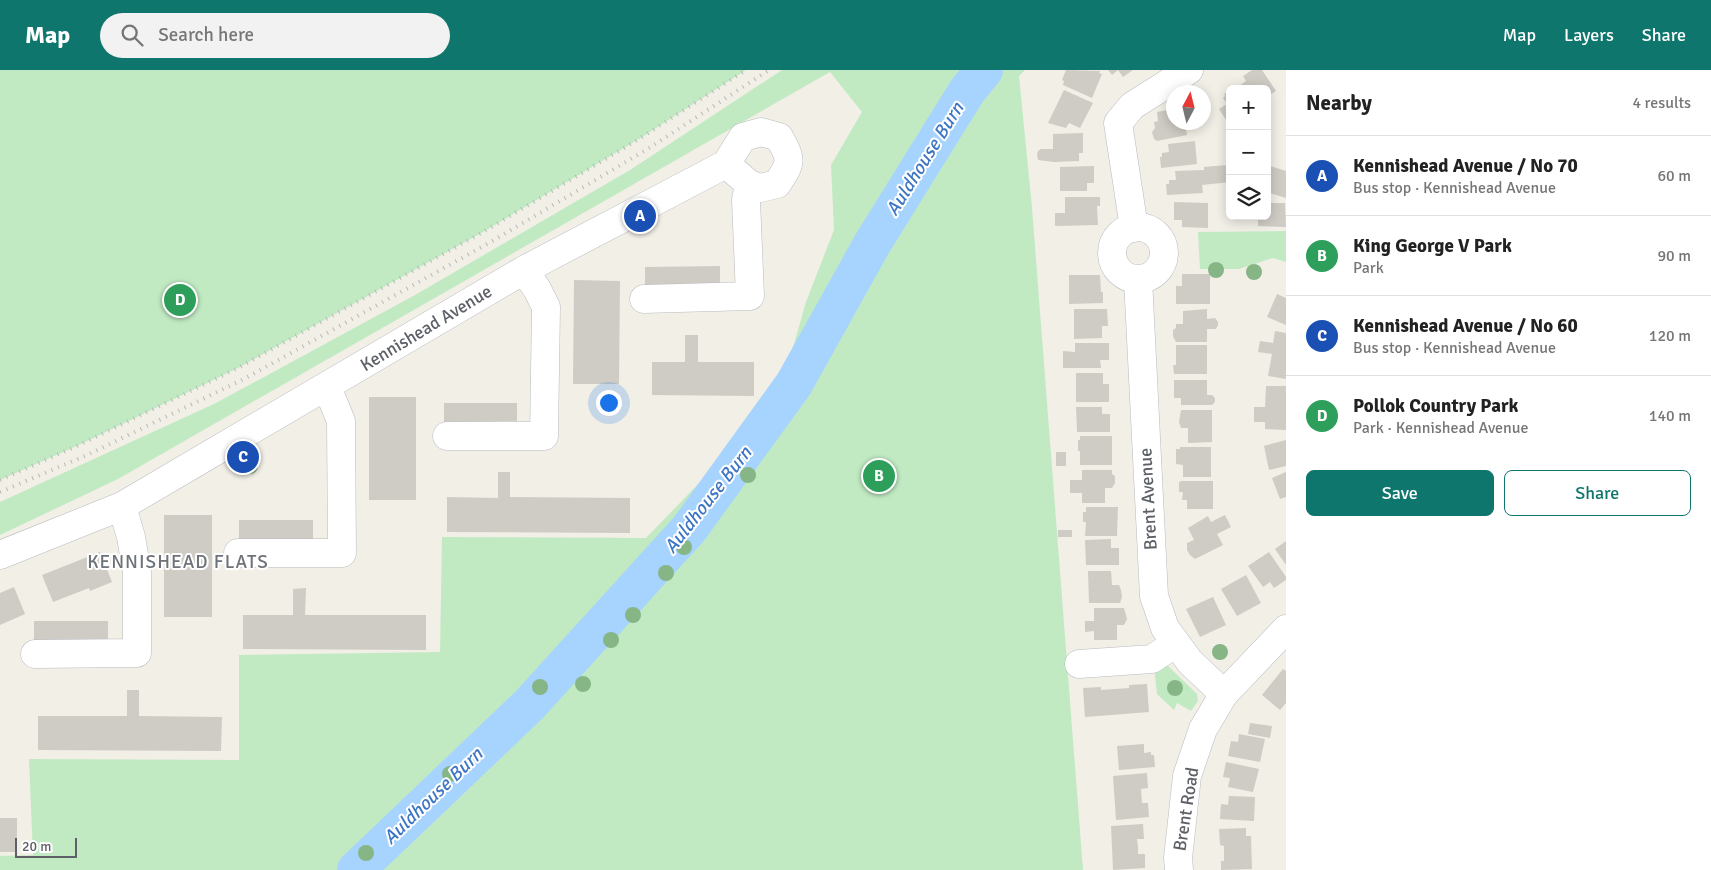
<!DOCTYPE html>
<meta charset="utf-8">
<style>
:root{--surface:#fff;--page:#f2f2f2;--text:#222;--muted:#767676;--line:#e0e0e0;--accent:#0f766e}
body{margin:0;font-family:Signika,sans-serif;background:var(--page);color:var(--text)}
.controls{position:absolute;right:15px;top:15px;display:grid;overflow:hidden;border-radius:8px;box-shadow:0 2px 12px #0003}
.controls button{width:45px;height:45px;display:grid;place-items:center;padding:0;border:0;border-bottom:1px solid var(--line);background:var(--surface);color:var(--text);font:25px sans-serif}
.compass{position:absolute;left:1166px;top:15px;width:45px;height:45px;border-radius:50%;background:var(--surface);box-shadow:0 2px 12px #0003;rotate:7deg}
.scale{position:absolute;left:15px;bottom:12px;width:62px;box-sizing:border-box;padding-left:5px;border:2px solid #5d6167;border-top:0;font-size:14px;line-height:18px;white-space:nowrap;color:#5d6167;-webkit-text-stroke:4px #fff;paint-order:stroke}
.you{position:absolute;left:608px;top:332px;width:18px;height:18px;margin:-12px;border:4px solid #fff;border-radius:50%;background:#1a73e8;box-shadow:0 0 0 8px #1a73e833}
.badge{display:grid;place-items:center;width:32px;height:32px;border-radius:50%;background:var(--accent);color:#fff;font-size:16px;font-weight:700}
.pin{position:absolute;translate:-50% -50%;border:2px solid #fff;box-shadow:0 1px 5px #0006}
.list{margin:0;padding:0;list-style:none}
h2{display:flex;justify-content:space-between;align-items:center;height:65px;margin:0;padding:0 20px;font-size:21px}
h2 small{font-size:16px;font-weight:400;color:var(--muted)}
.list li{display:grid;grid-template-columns:32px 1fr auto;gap:15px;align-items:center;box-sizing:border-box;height:80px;padding:0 20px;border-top:1px solid var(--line)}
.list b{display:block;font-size:19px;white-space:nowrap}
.list p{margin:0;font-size:16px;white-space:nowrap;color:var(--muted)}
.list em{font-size:16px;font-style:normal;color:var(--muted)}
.actions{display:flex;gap:10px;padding:15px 20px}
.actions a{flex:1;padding:11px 0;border:1px solid var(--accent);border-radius:8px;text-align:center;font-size:18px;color:var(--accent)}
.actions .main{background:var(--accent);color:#fff}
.icon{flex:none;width:28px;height:28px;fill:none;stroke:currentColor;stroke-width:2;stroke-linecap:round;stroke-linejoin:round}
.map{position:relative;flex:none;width:1286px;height:800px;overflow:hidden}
header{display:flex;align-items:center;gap:30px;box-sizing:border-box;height:70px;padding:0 25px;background:var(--accent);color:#fff}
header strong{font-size:24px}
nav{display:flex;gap:28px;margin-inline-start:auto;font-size:18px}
.search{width:350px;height:45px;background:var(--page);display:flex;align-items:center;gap:12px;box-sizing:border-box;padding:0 18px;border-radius:28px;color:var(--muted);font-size:19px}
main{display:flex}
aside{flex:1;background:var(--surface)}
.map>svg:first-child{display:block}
.green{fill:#c1eac3}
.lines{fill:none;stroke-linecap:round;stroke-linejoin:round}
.river{stroke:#a7d3ff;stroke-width:38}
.building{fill:#ceccc4}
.minor-casing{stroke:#b8bbc0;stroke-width:29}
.minor{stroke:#fff;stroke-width:28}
.rail{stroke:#b7b8b8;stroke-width:4;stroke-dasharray:1 6;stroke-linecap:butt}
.tree{fill:#86b586}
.labels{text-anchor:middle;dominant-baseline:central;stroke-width:4;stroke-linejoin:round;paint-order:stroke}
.street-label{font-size:18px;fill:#5d6167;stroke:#fff}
.water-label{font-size:19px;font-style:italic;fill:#3d76c4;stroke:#fff}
.neighbourhood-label{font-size:19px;letter-spacing:1px;fill:#6e7379;stroke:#fff}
</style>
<header>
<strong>Map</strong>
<div class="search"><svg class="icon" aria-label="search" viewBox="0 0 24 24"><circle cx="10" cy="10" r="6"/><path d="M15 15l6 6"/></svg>Search here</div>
<nav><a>Map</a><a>Layers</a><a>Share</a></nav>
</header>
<main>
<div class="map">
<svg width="1286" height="800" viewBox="0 0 1286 800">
<rect width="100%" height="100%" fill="#f1efe6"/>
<path class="green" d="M0,0h746l-107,69 -156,93 -245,136 -159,77 -79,35z
M782,0h191l-86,129 -71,134 -46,74 103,-136 82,-139 42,-62h28l-6,6 13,132 51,662h-1083v-14l33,-1 -4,-96 210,1v-105l201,-3 2,-115 204,1 119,-123 23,-50 18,-63 28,-72 -3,-65 31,-53 -32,-40 -712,407 -118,56v-33l216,-99 199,-108 215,-125z
M1286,161v31l-13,-4 -34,11h-39l-2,-37z
M1166,594l31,30 1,7 -7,10 -14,-8 -3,7 -17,-16 -3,-28z"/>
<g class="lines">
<path class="river" d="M356,800l173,-165 160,-176 105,-145 78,-140 95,-153 17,-21"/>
</g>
<path class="building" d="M1066,0l34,1 -1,2 3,1 -10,24 -29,-13 1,-4 -2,-1z
M1108,0h25l-10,7 -5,-7 -6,5z
M1252,0h10l14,21 -9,6v-8h-26l-2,-3 7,-5 -3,-5z
M1064,20l29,13 -13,25 -11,-5 -3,5 -18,-5z
M1230,21v35l-11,-17 8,-5 -4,-6 2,-2 -1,-2z
M1174,39v13h11l2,13 -30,6 -3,-2 -2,-7 3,-4 -1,-6 4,-1 -1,-9z
M1083,63v20h-4v8l-25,1 -16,-2 -1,-6 1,-3 3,-2h12v-15z
M1195,71l2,23 -36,4 -1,-11h2v-4l7,-1 -1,-8z
M1228,95l2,17 -28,3 1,8 -36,2 -1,-11h3v-4h7l-1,-9 29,-1v-3z
M1267,95l19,6v27l-19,-6z
M1094,96v17h-7v8h-27v-24z
M1065,127h35v9h-3l1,19 -43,1v-13h10z
M1174,132l34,1v25l-26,-1v-7h-8z
M1267,133h18l1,24 -28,-1v-10h9z
M720,196v20h-75v-19z
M1182,204h28v30h-34v-18h6z
M1069,205h31l1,17h2v11l-34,1z
M574,210l46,1 -1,103h-46z
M1277,224l9,4v27l-19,-8z
M1074,239h33l1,17h-6v12l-28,1z
M1207,239v10l8,-1 3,4v3l-2,4h-9v13h-31l-3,-6v-6l3,-2v-4h7v-13z
M1275,261l11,2v46l-18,-3 4,-22 -14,-2 2,-11 13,2z
M685,265h13v27h56v34l-102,-1v-33h33z
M1075,273h34v17h-9l1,8h-38v-17l12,1z
M1176,275h31v29h-33l-1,-9h3z
M1076,303h27v11h6v18h-33z
M1174,310h33v15h5l3,3v4l-3,3h-31v-7h-7z
M1266,316h20v44l-21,-1v-7h-11v-15h11z
M369,327h47v103h-47z
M444,333h73v18l-73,1z
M1076,337h26v7h8v18h-33z
M1181,340h31v32l-24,1v-15h-7l-2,-6z
M1080,366h32v29h-32v-14h-2v-11h2z
M1286,370v26l-17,4 -5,-24z
M1180,377h31v30h-28v-12l-7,-1v-15h4z
M1056,382h10v14h-10z
M1082,400h30v4l3,2v7l-3,5h-7v15h-23v-10h-12v-13h12z
M498,402h12v25l120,1v35l-183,-1v-35l51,1z
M1286,402v25l-6,2 -8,-21z
M1182,411h31v28h-26v-9h-5l1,-8h-4v-10z
M1086,437h32l-1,29h-32l1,-14h-3v-10h3z
M164,445h48v102h-48z
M1225,445l6,12 -14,7 6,11 -28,14 -5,-4 -3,-5v-7l7,-3 -6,-12 20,-12 3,6z
M239,450h74v19h-74z
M1058,460h14v7h-14z
M1111,469v9h8v17h-33l-1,-25z
M1286,471v24l-11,-16z
M100,482l12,30 -22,9 -1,-3 -36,14 -11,-27z
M1269,482l17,25v3l-12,8 -4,-6 -7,5 -15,-21z
M1088,501h23l1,14h7l2,5 1,7 -2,6h-31z
M1246,505l15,28 -24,13 -16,-27z
M14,517l11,27 -25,11v-32z
M306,518l-1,27h121v35l-183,-1v-34h50v-26z
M1213,527l13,28 -26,12 -14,-28z
M1094,538h30l3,11 -3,6h-7v15h-23v-9l-9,1v-11h9z
M34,551h74v20h-74z
M1283,599l3,2v32l-6,7 -18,-15z
M1147,614l2,28 -64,5 -2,-29 18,-1v3l28,-2v-3z
M127,620h12v26l83,1 -1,34 -183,-1v-34h89z
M1250,653l22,3 -2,12 -22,-4z
M1239,664l26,5 -5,23 -32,-6 3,-15 7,1z
M1144,674v9l7,-1v3h3l1,12 -36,3 -2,-24z
M1226,692l33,7 -6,23 -25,-5 2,-9 -7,-1z
M1147,703l1,15 -7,1 1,14h6l1,14 -33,3 -3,-44z
M1229,726l26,1 -1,24 -34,-2 1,-15 7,1z
M0,748h17v34h-17z
M1143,754l1,15h-7l1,8v7h7v14l-32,2 -2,-44z
M1246,758v8h5l1,33 -31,1v-9h3v-15l-4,-1 -1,-16z"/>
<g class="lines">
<defs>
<path id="minor" d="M1112 183a26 26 0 1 1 52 0a26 26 0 1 1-52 0Z
M1134,158l-16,-105 14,-17 57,-36
M1138,209l16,317 11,32 25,34 34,32
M644,229l106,-3 -4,-96 3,-16
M447,366h97l2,-129 -9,-18 -13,-19
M238,483h104l-1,-132 -14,-34
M0,485l122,-49 402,-236 202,-106 17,-27 18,-5 18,5c13,23 13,25 -2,47l-17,4 -11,-4 -23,-20
M35,584l102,-1v-81l-6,-35 -9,-31
M1079,594l73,-5 24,-16
M1179,800l-1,-12 9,-82 16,-47 21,-35 62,-65"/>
</defs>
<use href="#minor" class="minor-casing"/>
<use href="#minor" class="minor"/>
<path class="rail" d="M0,410l79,-35 159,-77 245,-136 156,-93 107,-69
M0,422l85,-36 159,-77 245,-136 157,-93 123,-80"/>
</g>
<g class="tree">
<circle cx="1216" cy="200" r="8"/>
<circle cx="1254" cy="202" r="8"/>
<circle cx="250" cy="396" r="8"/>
<circle cx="748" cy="405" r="8"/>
<circle cx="684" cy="477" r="8"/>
<circle cx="666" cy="503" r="8"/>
<circle cx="633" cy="545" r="8"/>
<circle cx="611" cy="570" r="8"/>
<circle cx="1220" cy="582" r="8"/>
<circle cx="583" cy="614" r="8"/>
<circle cx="540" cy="617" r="8"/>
<circle cx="1175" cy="618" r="8"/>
<circle cx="450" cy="704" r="8"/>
<circle cx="366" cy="783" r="8"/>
</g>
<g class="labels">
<g class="street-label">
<text transform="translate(426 258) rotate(-31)">Kennishead Avenue</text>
<text transform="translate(1148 429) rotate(-93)">Brent Avenue</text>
<text transform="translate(1186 739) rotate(-81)">Brent Road</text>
</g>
<g class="water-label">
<text transform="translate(925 89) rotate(-58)">Auldhouse Burn</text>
<text transform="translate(708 430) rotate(-52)">Auldhouse Burn</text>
<text transform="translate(433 726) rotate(-44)">Auldhouse Burn</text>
</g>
<g class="neighbourhood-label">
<text x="178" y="492">KENNISHEAD FLATS</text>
</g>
</g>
</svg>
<div class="controls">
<button>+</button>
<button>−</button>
<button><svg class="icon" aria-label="layers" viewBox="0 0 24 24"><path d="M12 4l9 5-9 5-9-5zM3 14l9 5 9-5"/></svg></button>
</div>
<svg class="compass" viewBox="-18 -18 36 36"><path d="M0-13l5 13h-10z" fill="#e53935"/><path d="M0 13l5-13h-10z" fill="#767676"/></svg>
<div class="scale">20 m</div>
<div class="you"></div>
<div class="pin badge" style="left:640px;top:146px;background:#1a4fb4">A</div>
<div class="pin badge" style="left:879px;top:406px;background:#2e9e5b">B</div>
<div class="pin badge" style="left:243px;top:387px;background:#1a4fb4">C</div>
<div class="pin badge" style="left:180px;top:230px;background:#2e9e5b">D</div>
</div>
<aside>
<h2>Nearby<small>4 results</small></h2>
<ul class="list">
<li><span class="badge" style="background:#1a4fb4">A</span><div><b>Kennishead Avenue / No 70</b><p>Bus stop · Kennishead Avenue</p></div><em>60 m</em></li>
<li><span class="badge" style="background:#2e9e5b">B</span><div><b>King George V Park</b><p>Park</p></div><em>90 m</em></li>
<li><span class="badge" style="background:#1a4fb4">C</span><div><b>Kennishead Avenue / No 60</b><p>Bus stop · Kennishead Avenue</p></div><em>120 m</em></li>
<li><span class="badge" style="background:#2e9e5b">D</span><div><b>Pollok Country Park</b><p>Park · Kennishead Avenue</p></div><em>140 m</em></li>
</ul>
<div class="actions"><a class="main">Save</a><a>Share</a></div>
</aside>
</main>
